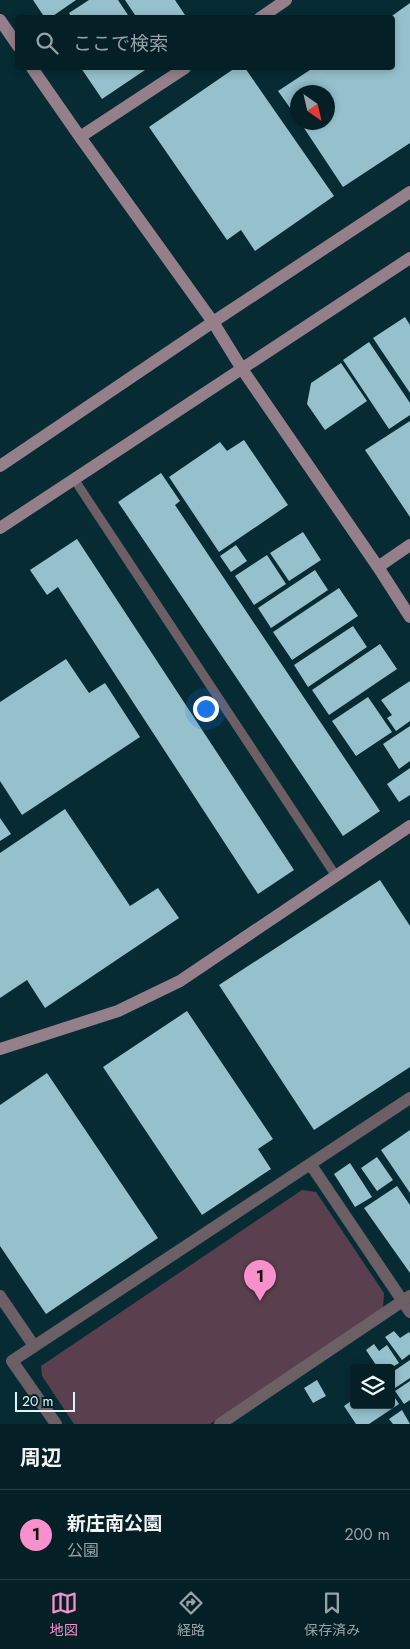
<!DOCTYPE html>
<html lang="ja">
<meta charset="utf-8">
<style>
:root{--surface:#042026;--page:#0d282e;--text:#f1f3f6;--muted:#97a3a7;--line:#253e43;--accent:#f890cb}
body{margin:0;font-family:Jost,"Noto Sans JP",sans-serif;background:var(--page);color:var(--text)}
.controls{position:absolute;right:15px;bottom:15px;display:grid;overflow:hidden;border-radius:5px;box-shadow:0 2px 8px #0003}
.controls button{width:45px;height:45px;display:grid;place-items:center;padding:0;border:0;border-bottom:1px solid var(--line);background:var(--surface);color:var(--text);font:25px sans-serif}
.compass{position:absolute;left:290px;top:85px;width:45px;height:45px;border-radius:50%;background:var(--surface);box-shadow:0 2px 8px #0003;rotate:146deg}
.scale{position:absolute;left:15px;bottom:12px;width:60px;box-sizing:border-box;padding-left:5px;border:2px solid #e0f3f9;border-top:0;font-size:14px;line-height:18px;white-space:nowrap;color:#e0f3f9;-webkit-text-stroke:4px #002129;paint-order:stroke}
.you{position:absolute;left:205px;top:708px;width:18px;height:18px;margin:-12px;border:4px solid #fff;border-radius:50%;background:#1a73e8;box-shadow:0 0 0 8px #1a73e833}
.badge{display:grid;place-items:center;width:32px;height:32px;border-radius:50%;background:var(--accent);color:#111;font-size:16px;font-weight:700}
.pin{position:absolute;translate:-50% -41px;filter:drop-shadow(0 1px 2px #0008)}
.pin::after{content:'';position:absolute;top:26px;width:18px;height:15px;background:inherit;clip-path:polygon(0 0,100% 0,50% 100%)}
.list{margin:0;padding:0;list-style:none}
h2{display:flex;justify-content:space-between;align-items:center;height:65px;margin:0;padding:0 20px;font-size:21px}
h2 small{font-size:16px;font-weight:400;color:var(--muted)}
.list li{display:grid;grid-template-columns:32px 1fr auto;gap:15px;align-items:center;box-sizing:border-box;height:90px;padding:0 20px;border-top:1px solid var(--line)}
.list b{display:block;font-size:19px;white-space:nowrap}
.list p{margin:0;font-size:16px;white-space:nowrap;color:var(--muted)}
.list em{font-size:16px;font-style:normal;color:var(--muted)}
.icon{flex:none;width:28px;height:28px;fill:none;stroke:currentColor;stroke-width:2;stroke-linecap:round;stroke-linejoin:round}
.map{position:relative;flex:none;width:410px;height:1424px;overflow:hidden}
.search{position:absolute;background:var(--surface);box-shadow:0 2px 8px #0003;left:15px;right:15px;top:15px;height:55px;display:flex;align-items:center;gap:12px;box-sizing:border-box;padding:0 18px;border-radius:5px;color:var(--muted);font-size:19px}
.sheet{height:155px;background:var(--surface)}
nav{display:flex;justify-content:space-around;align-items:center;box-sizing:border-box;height:70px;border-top:1px solid var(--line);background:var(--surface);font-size:14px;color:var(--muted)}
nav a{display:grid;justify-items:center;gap:2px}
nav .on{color:var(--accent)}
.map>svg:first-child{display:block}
.green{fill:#5a3f4e}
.building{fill:#95c0cc}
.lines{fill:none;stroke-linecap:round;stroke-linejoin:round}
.lane{stroke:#6c5f66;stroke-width:9}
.street{stroke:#6c5f66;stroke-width:12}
.secondary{stroke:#947f8a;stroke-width:12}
</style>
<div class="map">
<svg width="410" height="1424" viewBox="0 0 410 1424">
<rect width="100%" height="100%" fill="#062b33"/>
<path class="green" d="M302,1190l14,2 68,101 -1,15 -173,116h-136l-32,-48 -1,-10z"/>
<path class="building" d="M33,0h43l-26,18h-5z
M89,0h29l12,18h-58l-3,-5z
M125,0h50l12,18h-50z
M410,3v140l-67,44 -43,-65h28v-30h-30v27l-20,-28 35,-23h79v-50h-3z
M81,68h67l-46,31z
M235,68h10l89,128 -79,55 -14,-21 -14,10 -78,-113z
M405,317l5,8v68l-37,-55z
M369,342l41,61v12l-21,14 -46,-69z
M341,363l26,38 -42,29 -18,-26 4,-21z
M410,421v96l-45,-67z
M244,440l44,65 -69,47 -50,-75 51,-35 7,9z
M161,473l19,28 -5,4 205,306 -37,25 -225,-334z
M303,532l18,28 -32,21 -19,-28z
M77,539l217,331 -36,24 -200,-307 -11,8 -17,-25z
M236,545l11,16 -16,11 -11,-16z
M267,555l19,29 -32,21 -19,-29z
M315,570l13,20 -57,38 -13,-20z
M339,588l19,28 -66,44 -19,-28z
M353,626l14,21 -59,40 -14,-22z
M380,644l17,25 -68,46 -17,-25z
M66,659l23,34 16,-10 35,54 -118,78 -22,-34v-79z
M410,681v40l-14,10 -9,-13 5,-3 -11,-15z
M368,697l24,35 -36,24 -24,-35z
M410,726v35l-11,8 -16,-25z
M410,768v27l-11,7 -12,-18z
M65,809l65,97 28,-18 21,30 -134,90 -18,-28 -27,18v-145z
M0,818l11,16 -11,7z
M380,880l30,46v141l-96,63 -95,-145z
M187,1011l86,128 -15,10 13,20 -69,46 -99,-148z
M47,1073l111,165 -112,76 -46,-68v-141z
M410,1130v63l-29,-43z
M377,1157l16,23 -16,11 -16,-23z
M350,1163l22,34 -17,10 -21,-33z
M397,1186l13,19v68l-46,-65z
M394,1331l6,7 9,-6 1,2v20l-8,6 -17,-23z
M374,1344l5,7 8,-6 12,18 -8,5h-13l-12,-18z
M410,1360v18l-15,10 -4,-5v-10z
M317,1380l9,16 -13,7 -9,-15z
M410,1381v19l-6,4 -9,-13z
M391,1392l8,12 -30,20h-13l-12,-18 10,-7v6h37z
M402,1410l8,14h-17l-4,-5z"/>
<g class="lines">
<path class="lane" d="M74,479l262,397"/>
<path class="street" d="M311,1165l99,147
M0,1296l34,50
M56,1424l-44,-63 398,-263
M220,1424l190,-128"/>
<path class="secondary" d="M260,18l26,-18
M0,20l18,26
M32,68l48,69 133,185 29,47 136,198 32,50
M80,137l105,-69
M0,466l213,-144 197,-130
M0,528l410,-270
M378,567l32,-22
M0,1049l118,-38 62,-30 230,-155"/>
</g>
</svg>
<div class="controls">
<button><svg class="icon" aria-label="layers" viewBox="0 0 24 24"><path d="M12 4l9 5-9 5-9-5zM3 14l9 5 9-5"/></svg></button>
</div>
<svg class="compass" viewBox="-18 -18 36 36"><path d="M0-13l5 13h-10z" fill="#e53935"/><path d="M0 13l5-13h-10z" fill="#97a3a7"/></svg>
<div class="scale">20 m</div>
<div class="you"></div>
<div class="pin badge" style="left:260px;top:1301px">1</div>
<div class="search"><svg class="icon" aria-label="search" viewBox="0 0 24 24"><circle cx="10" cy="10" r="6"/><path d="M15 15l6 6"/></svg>ここで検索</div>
</div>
<section class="sheet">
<h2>周辺<small></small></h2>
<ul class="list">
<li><span class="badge">1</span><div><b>新庄南公園</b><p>公園</p></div><em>200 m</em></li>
</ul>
</section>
<nav>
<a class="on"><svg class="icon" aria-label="map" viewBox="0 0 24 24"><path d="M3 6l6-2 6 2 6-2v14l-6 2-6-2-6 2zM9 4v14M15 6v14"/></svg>地図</a>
<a><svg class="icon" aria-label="directions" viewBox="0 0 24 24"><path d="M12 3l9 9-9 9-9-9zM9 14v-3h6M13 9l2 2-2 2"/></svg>経路</a>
<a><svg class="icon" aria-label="saved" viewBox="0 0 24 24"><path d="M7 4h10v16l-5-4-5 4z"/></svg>保存済み</a>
</nav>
